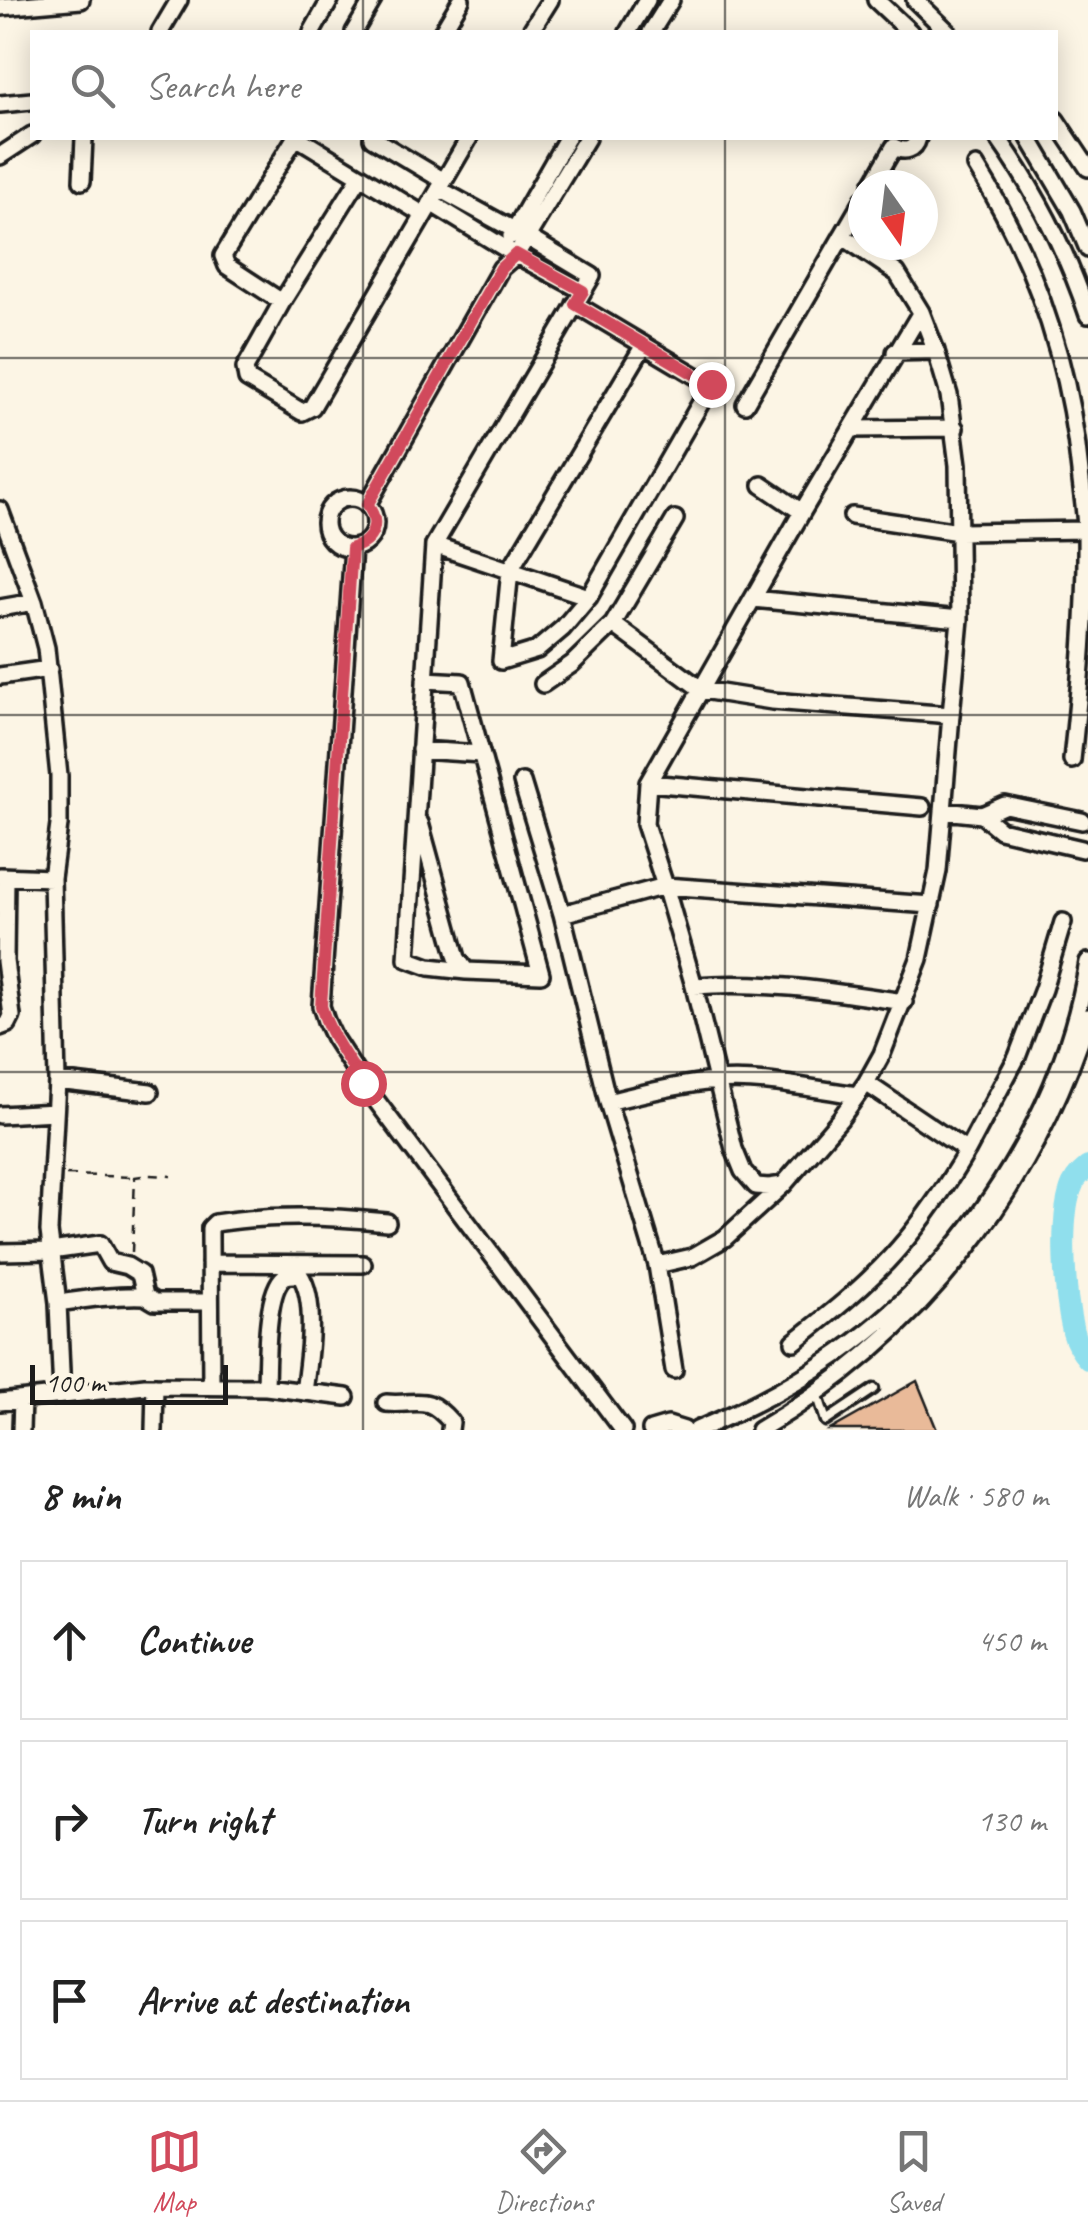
<!DOCTYPE html>
<meta charset="utf-8">
<style>
:root{--surface:#fff;--page:#f2f2f2;--text:#222;--muted:#767676;--line:#e0e0e0;--accent:#d1495b}
body{margin:0;font-family:Caveat,sans-serif;background:var(--page);color:var(--text)}
.compass{position:absolute;left:848px;top:170px;width:90px;height:90px;border-radius:50%;background:var(--surface);box-shadow:0 5px 25px #0003;rotate:166deg}
.scale{position:absolute;left:30px;bottom:25px;width:198px;box-sizing:border-box;padding-left:10px;border:5px solid #1c1c1c;border-top:0;font-size:28px;line-height:35px;white-space:nowrap;color:#1c1c1c;-webkit-text-stroke:8px #fcf5e5;paint-order:stroke}
.stop{position:absolute;width:30px;height:30px;margin:-22px;border:8px solid #d1495b;border-radius:50%;background:#fff}
.stop.end{background:#d1495b;border-color:#fff;box-shadow:0 2px 10px #0008}
.list{margin:0;padding:0;list-style:none}
h2{display:flex;justify-content:space-between;align-items:center;height:130px;margin:0;padding:0 40px;font-size:42px}
h2 small{font-size:32px;font-weight:400;color:var(--muted)}
.list li{display:grid;grid-template-columns:65px 1fr auto;gap:30px;align-items:center;box-sizing:border-box;height:160px;margin:0 20px 20px;padding:0 20px;border:2px solid var(--line);border-radius:0px}
.list b{display:block;font-size:38px;white-space:nowrap}
.list em{font-size:32px;font-style:normal;color:var(--muted)}
.icon{flex:none;width:55px;height:55px;fill:none;stroke:currentColor;stroke-width:2;stroke-linecap:round;stroke-linejoin:round}
.map{position:relative;flex:none;width:1088px;height:1430px;overflow:hidden}
.search{position:absolute;background:var(--surface);box-shadow:0 5px 25px #0003;left:30px;right:30px;top:30px;height:110px;display:flex;align-items:center;gap:25px;box-sizing:border-box;padding:0 35px;border-radius:0px;color:var(--muted);font-size:38px}
.sheet{height:670px;background:var(--surface)}
nav{display:flex;justify-content:space-around;align-items:center;box-sizing:border-box;height:140px;border-top:2px solid var(--line);background:var(--surface);font-size:28px;color:var(--muted)}
nav a{display:grid;justify-items:center;gap:5px}
nav .on{color:var(--accent)}
.map>svg:first-child{display:block}
.lines{fill:none;stroke-linecap:round;stroke-linejoin:round}
.river{stroke:#90dfed;stroke-width:22}
.building{fill:#e9ba99;stroke:#1c1c1c;stroke-width:2.5}
.service-casing{stroke:#1c1c1c;stroke-width:15}
.minor-casing{stroke:#1c1c1c;stroke-width:22}
.path{stroke:#1c1c1c;stroke-width:2.5;stroke-dasharray:10 8;stroke-linecap:butt}
.service{stroke:#fcf5e5;stroke-width:8}
.minor{stroke:#fcf5e5;stroke-width:15}
.route{stroke:#d1495b;stroke-width:12}
.grid{fill:none;stroke:#1c1c1c;stroke-width:2.5;stroke-opacity:0.55}
</style>
<div class="map">
<svg width="1088" height="1430" viewBox="0 0 1088 1430">
<rect width="100%" height="100%" fill="#fcf5e5"/>
<filter id="ink" filterUnits="userSpaceOnUse"><feTurbulence type="fractalNoise" baseFrequency=".01" numOctaves="2"/><feDisplacementMap in="SourceGraphic" scale="20" xChannelSelector="R" yChannelSelector="G"/><feConvolveMatrix kernelMatrix="1 2 1 2 8 2 1 2 1" color-interpolation-filters="sRGB"/></filter>
<g filter="url(#ink)">
<g class="lines">
<path class="river" d="M1088,1167c-6,5 -12,10 -15,17 -15,32 -8,114 0,148 3,11 8,19 15,27"/>
</g>
<path class="building" d="M917,1381l20,49h-107z"/>
<g class="lines">
<defs>
<path id="service" d="M817,1393l9,28 48,-32"/>
<path id="minor" d="M876,0l34,32
M915,0l33,32
M0,7l81,-7
M160,32l19,-32
M312,32l18,-32
M354,32l19,-32
M442,32l19,-32
M530,32l20,-32
M628,32l19,-32
M651,32l20,-32
M0,104l32,-3
M1056,120l32,48
M298,138l126,77
M372,138l72,43
M998,138c38,54 69,114 90,177
M1029,138l43,73 16,38
M894,147c11,6 21,3 24,-9
M0,156l32,-21
M976,166c60,95 93,195 104,306 2,20 6,41 6,61 1,76 -6,152 -14,227
M360,177l-78,125 -37,66 2,11 55,33 10,-5 157,-269
M82,181l2,-43
M872,185l22,-38
M439,189l88,48 65,39 -158,269 -27,414 22,8 37,4
M431,203l85,52 67,36
M511,236l56,-98
M842,236l55,37 24,39
M282,302l-55,-36 -4,-10 72,-118
M575,304l136,81 -122,212 -26,31 -26,22 -36,11 9,-91 134,-225
M895,352l41,-1
M745,404l118,-204
M852,429l103,-1
M762,485l40,27
M325 523a25 25 0 1 1 50 0a25 25 0 1 1-50 0Z
M367,505l134,-237 15,-13 71,-117
M0,510l34,92 12,46 13,128v49l-7,53 5,203 -8,150 9,72 4,91
M852,516l107,16 127,-2
M434,545l155,52
M353,548l-32,458 5,15 8,17 29,45 260,347
M753,599l207,20
M0,608l34,-6
M613,624l89,66 70,11 179,14 -13,156 -19,88 -37,95 -16,29 -26,36 -57,66 -58,53 -33,19 -35,8
M0,676l49,-7
M543,684l29,-20 41,-40 62,-105
M420,750l61,4
M522,782l40,132 46,188 49,163 17,105
M648,783l274,24
M944,811l38,4 23,-10 77,16
M982,815l18,15 82,19
M420,823l37,135 9,13 75,3 -79,-292 -37,-2
M0,876l52,2
M562,914l103,-28 -20,-62 3,-41 154,-271 119,-200 15,39 13,44 9,70 2,154 -9,96
M694,986c70,-6 141,6 210,16
M0,1027l8,-3 4,-8 -7,-55 1,-84
M57,1081l93,11
M608,1102c35,-9 72,-18 108,-21 46,-4 95,8 141,14
M0,1115l55,-3
M967,1151l50,-94 26,-68 20,-67
M783,1185l-14,2 -13,-1 -13,-15 -9,-22 -40,-163 -29,-100 266,19
M0,1252l51,-1 49,-7 10,18 17,4 13,8 5,22 10,6h54
M210,1263l153,1
M58,1303c29,-4 57,-8 87,-7
M794,1342c37,-29 75,-59 105,-94 26,-30 48,-63 68,-97l-101,-68
M211,1385l-1,-148v-9l5,-5c56,-9 116,-7 172,-1
M266,1387c1,-23 -1,-95 18,-110 5,-3 11,-2 16,-2 18,27 8,86 4,117
M0,1402l145,-16 121,1 80,10
M386,1403c33,3 39,-11 65,19l-1,8
M21,1430l1,-30
M154,1430l1,-44
M651,1430l17,-5 16,5
M697,1430c50,-21 97,-45 141,-76 128,-90 224,-238 250,-392
M759,1430c160,-93 273,-238 329,-413"/>
</defs>
<use href="#service" class="service-casing"/>
<use href="#minor" class="minor-casing"/>
<path class="path" d="M66,1175l67,2
M132,1252l3,-75 14,-2 22,1"/>
<use href="#service" class="service"/>
<use href="#minor" class="minor"/>
</g>
</g>
<g class="lines" filter="url(#ink)">
<path class="route" d="M363,1083c-16,-25 -34,-49 -42,-77l31,-458c22,-6 29,-26 15,-43l134,-237 15,-14 67,37 -8,13 136,80"/>
</g>
<path class="grid" d="M363,0v32M725,0v32M363,138v1292M725,138v1292M0,358h1088M0,715h1088M0,1072h1088"/>
</svg>
<svg class="compass" viewBox="-18 -18 36 36"><path d="M0-13l5 13h-10z" fill="#e53935"/><path d="M0 13l5-13h-10z" fill="#767676"/></svg>
<div class="scale">100 m</div>
<div class="stop" style="left:363px;top:1083px"></div>
<div class="stop end" style="left:711px;top:384px"></div>
<div class="search"><svg class="icon" aria-label="search" viewBox="0 0 24 24"><circle cx="10" cy="10" r="6"/><path d="M15 15l6 6"/></svg>Search here</div>
</div>
<section class="sheet">
<h2>8 min<small>Walk · 580 m</small></h2>
<ul class="list">
<li><svg class="icon" aria-label="ahead" viewBox="0 0 24 24"><path d="M12 20V5M6 11l6-6 6 6"/></svg><div><b>Continue</b></div><em>450 m</em></li>
<li><svg class="icon" aria-label="right" viewBox="0 0 24 24"><path d="M7 20v-9h11M14 6l5 5-5 5"/></svg><div><b>Turn right</b></div><em>130 m</em></li>
<li><svg class="icon" aria-label="arrive" viewBox="0 0 24 24"><path d="M6 21V4h12l-3 4 3 4H6"/></svg><div><b>Arrive at destination</b></div></li>
</ul>
</section>
<nav>
<a class="on"><svg class="icon" aria-label="map" viewBox="0 0 24 24"><path d="M3 6l6-2 6 2 6-2v14l-6 2-6-2-6 2zM9 4v14M15 6v14"/></svg>Map</a>
<a><svg class="icon" aria-label="directions" viewBox="0 0 24 24"><path d="M12 3l9 9-9 9-9-9zM9 14v-3h6M13 9l2 2-2 2"/></svg>Directions</a>
<a><svg class="icon" aria-label="saved" viewBox="0 0 24 24"><path d="M7 4h10v16l-5-4-5 4z"/></svg>Saved</a>
</nav>
